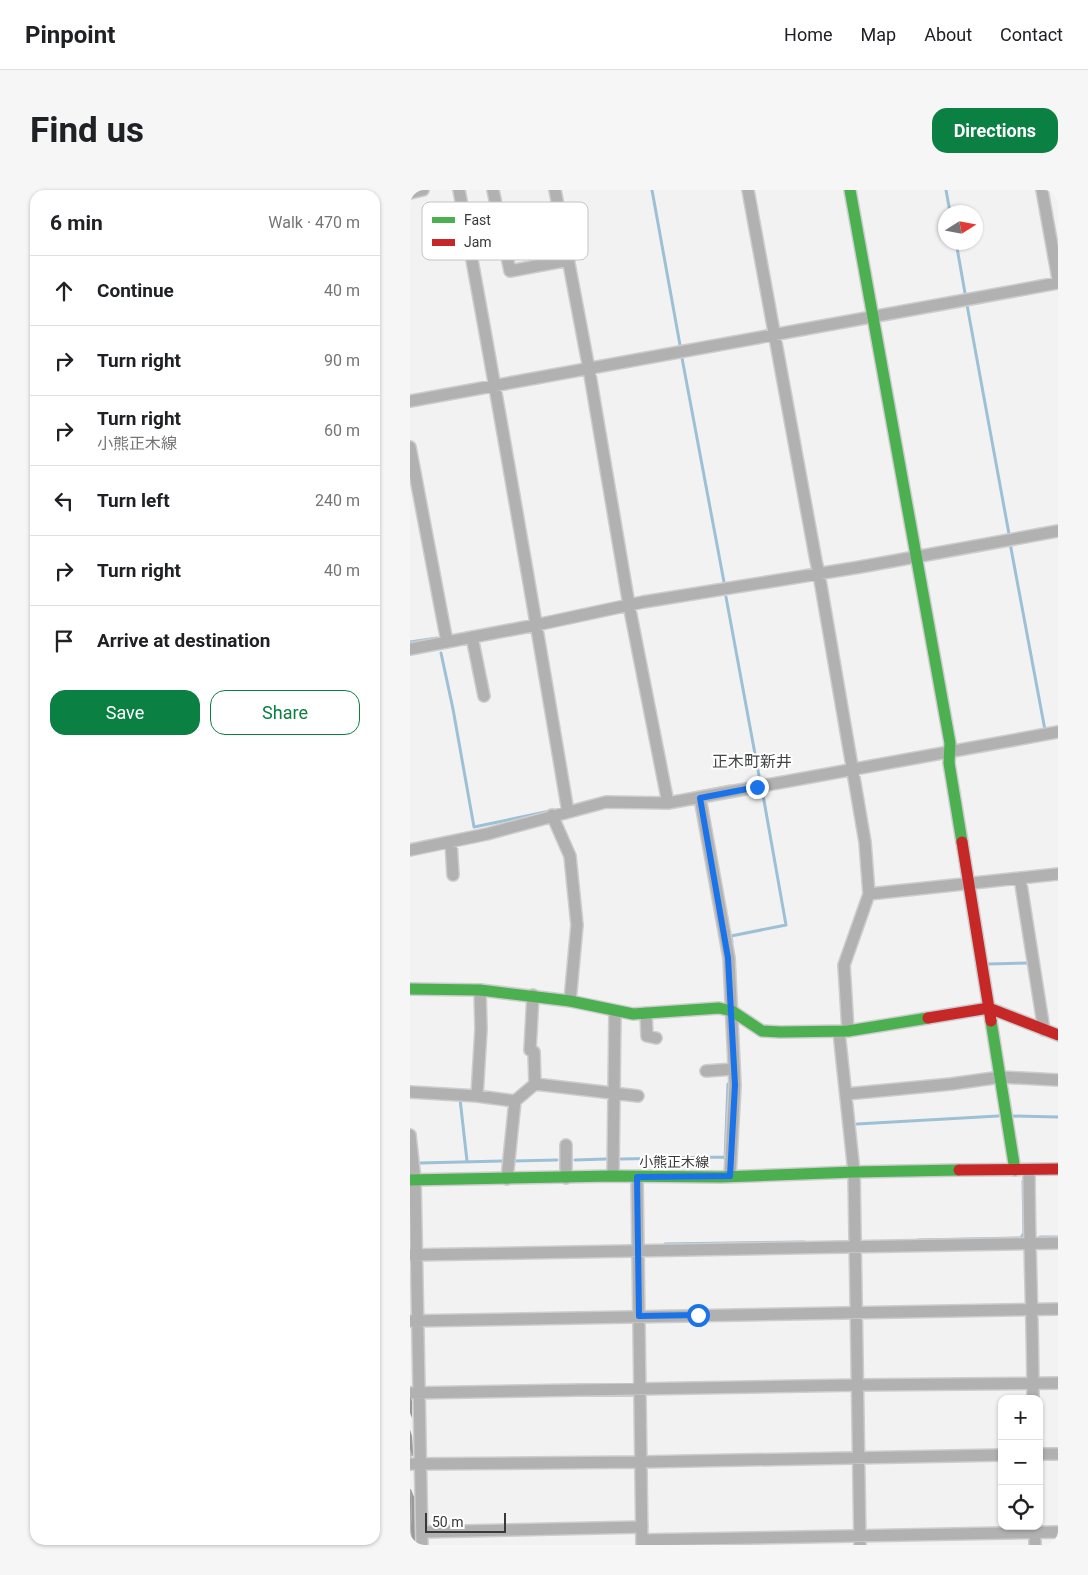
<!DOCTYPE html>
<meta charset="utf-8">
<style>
:root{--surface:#fff;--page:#f6f6f6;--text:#202124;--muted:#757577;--line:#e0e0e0;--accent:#0b8043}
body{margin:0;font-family:Roboto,"Noto Sans JP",sans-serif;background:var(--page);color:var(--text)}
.controls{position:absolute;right:15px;bottom:15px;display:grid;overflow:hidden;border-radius:10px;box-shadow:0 1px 4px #0004}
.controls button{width:45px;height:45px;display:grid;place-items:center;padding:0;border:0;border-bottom:1px solid var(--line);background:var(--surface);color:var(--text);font:25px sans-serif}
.compass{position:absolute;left:528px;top:15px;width:45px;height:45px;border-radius:50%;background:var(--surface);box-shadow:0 1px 4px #0004;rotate:79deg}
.scale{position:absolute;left:15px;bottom:12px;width:81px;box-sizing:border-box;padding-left:5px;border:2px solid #39393a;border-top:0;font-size:14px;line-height:18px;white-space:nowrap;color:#39393a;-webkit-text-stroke:4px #fff;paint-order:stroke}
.stop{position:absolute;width:15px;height:15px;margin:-11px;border:4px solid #1a73e8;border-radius:50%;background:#fff}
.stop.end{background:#1a73e8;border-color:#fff;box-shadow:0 1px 5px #0008}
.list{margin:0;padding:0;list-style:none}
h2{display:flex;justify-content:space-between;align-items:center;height:65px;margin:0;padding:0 20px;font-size:21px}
h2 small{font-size:16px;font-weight:400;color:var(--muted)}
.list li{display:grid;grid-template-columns:32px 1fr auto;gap:15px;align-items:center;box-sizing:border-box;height:70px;padding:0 20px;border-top:1px solid var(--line)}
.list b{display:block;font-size:19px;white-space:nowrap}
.list p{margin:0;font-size:16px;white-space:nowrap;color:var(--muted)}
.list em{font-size:16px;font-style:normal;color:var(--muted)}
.actions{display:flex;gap:10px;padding:15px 20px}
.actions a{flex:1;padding:11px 0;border:1px solid var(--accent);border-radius:15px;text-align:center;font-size:18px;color:var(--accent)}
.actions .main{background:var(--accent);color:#fff}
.icon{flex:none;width:28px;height:28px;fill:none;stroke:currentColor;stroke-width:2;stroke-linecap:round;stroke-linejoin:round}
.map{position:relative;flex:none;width:648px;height:1355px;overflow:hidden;border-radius:15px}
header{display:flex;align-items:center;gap:30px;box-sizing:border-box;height:70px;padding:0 25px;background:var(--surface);border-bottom:1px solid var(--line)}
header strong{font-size:24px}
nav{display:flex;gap:28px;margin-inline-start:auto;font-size:18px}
.intro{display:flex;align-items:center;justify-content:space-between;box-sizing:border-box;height:120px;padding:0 30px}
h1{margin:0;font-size:35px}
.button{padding:12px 22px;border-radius:15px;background:var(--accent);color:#fff;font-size:18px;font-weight:700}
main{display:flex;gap:30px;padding:0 30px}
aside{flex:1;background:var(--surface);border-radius:15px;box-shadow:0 1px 4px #0004}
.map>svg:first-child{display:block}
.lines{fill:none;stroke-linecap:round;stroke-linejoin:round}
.stream{stroke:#9cc0d5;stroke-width:3}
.street-casing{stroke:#cdcdce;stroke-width:14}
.fast-casing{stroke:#cdcdce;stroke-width:14}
.jam-casing{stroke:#cdcdce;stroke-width:14}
.street{stroke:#b2b1b2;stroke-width:11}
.fast{stroke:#4caf50;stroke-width:11}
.jam{stroke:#c62828;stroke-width:11}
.wall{fill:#bbb}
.shaded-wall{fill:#999}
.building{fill:#dadada;stroke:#999}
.route{stroke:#1a73e8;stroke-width:6}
.labels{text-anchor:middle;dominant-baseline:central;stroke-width:4;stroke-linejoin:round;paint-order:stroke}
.street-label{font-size:14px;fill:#39393a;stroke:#fff}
.quarter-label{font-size:16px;fill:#444546;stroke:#fff}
.key{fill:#fff;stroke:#c4c4c4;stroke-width:1}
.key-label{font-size:14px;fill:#39393a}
</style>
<header>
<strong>Pinpoint</strong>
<nav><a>Home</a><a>Map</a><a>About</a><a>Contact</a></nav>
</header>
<div class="intro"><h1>Find us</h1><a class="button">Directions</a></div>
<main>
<aside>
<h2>6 min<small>Walk · 470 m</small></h2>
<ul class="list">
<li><svg class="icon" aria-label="ahead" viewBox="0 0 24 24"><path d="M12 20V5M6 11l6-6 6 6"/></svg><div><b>Continue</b></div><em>40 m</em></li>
<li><svg class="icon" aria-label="right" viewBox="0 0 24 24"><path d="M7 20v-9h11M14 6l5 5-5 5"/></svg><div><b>Turn right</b></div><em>90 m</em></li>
<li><svg class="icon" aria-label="right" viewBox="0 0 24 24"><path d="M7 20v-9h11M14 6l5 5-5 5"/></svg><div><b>Turn right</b><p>小熊正木線</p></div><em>60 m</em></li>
<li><svg class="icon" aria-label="left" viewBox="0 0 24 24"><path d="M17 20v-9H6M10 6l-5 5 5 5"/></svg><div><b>Turn left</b></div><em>240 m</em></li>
<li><svg class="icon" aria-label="right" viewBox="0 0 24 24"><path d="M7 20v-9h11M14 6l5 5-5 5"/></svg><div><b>Turn right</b></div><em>40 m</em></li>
<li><svg class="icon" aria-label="arrive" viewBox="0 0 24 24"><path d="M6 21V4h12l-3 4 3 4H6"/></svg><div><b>Arrive at destination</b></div></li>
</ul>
<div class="actions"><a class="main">Save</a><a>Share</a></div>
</aside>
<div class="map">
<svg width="648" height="1355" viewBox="0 0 648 1355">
<rect width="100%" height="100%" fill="#f2f2f3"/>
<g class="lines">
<path class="stream" d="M242,0l28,155
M536,0l4,22
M546,52l9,51
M557,115l42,229
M272,168l42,224
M600,353l35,187
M316,407l34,184
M0,452l27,-4
M31,463l12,56 21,118 76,-16
M284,603l36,-7
M322,752l-1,-6 55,-11 -23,-130
M578,774l41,-1
M50,909l7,62
M602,926l46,1
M447,934l141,-8
M211,969l104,-2
M315,969l3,-75
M165,970l31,-1
M103,971l44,-1
M10,973l82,-2
M630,1047h18
M508,1050l103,-2 3,-5 -1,-52
M255,1054l139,-2"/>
<defs>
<path id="street" d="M49,0c39,207 74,414 109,622
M83,0l17,81 59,-11
M145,0l34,179 40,236 39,198
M338,0l68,371 3,13 46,268 4,52 -25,71 4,66
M632,0l16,89
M0,3l13,-3
M0,211l648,-118
M0,257l37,195
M62,447l12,59
M0,459l126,-24 107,-23 217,-35 198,-36
M290,608l29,160 6,127 -5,91
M142,625l18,41 7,69 -7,76
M41,652l2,33
M0,660l77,-16 119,-32 62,1 390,-71
M610,688l24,152
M459,704l189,-20
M123,805l-3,55 4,2 1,32
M236,823l1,23 9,2
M429,842l15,140 6,373
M296,881l28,-2
M0,902l67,4 38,5 20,-17 103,12
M436,904l105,-10 50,-7 57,3
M67,906l4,-67 -1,-39
M0,945l5,45 7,365
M619,980c0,76 4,152 4,229
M203,986l2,-165
M227,987l5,368
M156,988v-33
M97,989l8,-78
M0,1065l648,-12
M0,1131l648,-12
M0,1203l448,-8 200,-2
M629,1264h19
M0,1274l231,-2 361,-7
M625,1336v19
M12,1342l220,-5
M232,1350l416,-8"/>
<path id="fast" d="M440,0l100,553 -1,20 13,79
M0,799l70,1 90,11 63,13 86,-6 13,3 30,20 18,1 68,-1 80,-13
M581,831l24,149
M0,990l203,-4 108,1 133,-5 105,-2"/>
<path id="jam" d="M552,652l29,179
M518,828l61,-10 69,27
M549,980l99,-1"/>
</defs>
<use href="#street" class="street-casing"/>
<use href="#fast" class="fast-casing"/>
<use href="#jam" class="jam-casing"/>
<use href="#street" class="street"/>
<use href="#fast" class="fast"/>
<use href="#jam" class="jam"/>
</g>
<path class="wall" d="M0,1240l2,6 1,20 -3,1z"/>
<path class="shaded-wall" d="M0,1207l2,4v17l-2,-5z
M0,1240l2,6 1,20 -3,-7z
M1,1299l3,8 1,48h-3z"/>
<path class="building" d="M0,1299l2,51v5h-2z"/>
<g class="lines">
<path class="route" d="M288,1125l-59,1 -2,-139 93,-1 5,-91 -7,-127 -28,-160 57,-11"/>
</g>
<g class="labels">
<g class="street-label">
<text x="264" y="972">小熊正木線</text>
</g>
<g class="quarter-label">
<text x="342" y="571">正木町新井</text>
</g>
</g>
<rect x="12" y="12" width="166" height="58" rx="8" class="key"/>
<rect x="22" y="27" width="23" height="6" fill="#4caf50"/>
<rect x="22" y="49" width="23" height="7" fill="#c62828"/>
<g class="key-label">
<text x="54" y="35">Fast</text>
<text x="54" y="57">Jam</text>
</g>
</svg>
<div class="controls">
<button>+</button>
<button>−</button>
<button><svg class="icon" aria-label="locate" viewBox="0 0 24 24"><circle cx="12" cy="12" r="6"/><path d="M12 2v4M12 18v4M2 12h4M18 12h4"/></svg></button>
</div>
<svg class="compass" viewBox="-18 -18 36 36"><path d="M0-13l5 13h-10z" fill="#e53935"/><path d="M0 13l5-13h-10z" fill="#757577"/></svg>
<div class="scale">50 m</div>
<div class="stop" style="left:288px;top:1125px"></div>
<div class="stop end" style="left:347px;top:597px"></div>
</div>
</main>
